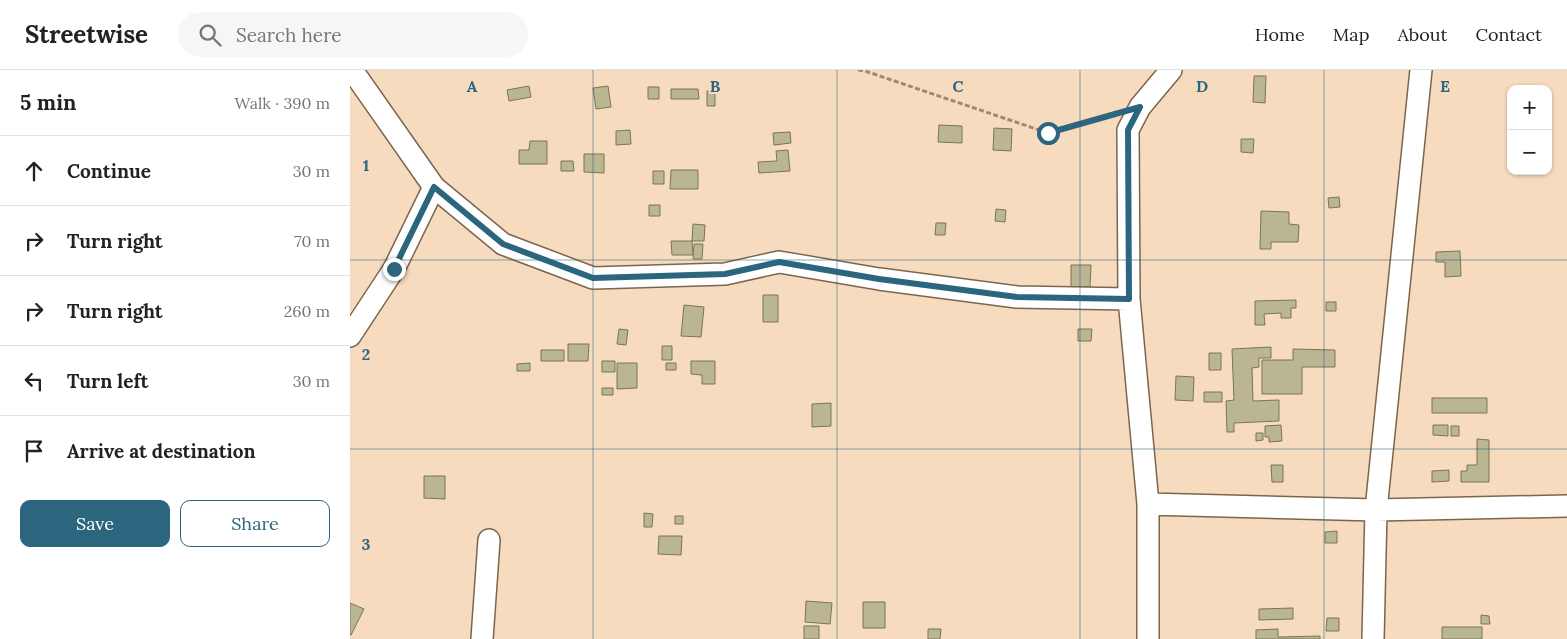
<!DOCTYPE html>
<meta charset="utf-8">
<style>
:root{--surface:#fff;--page:#f6f6f6;--text:#222;--muted:#767676;--line:#e0e0e0;--accent:#2b657e}
body{margin:0;font-family:Lora,serif;background:var(--page);color:var(--text)}
.controls{position:absolute;right:15px;top:15px;display:grid;overflow:hidden;border-radius:10px;box-shadow:0 1px 4px #0004}
.controls button{width:45px;height:45px;display:grid;place-items:center;padding:0;border:0;border-bottom:1px solid var(--line);background:var(--surface);color:var(--text);font:25px sans-serif}
.stop{position:absolute;width:15px;height:15px;margin:-11px;border:4px solid #2b657e;border-radius:50%;background:#fff}
.stop.end{background:#2b657e;border-color:#fff;box-shadow:0 1px 5px #0008}
.list{margin:0;padding:0;list-style:none}
h2{display:flex;justify-content:space-between;align-items:center;height:65px;margin:0;padding:0 20px;font-size:21px}
h2 small{font-size:16px;font-weight:400;color:var(--muted)}
.list li{display:grid;grid-template-columns:32px 1fr auto;gap:15px;align-items:center;box-sizing:border-box;height:70px;padding:0 20px;border-top:1px solid var(--line)}
.list b{display:block;font-size:19px;white-space:nowrap}
.list em{font-size:16px;font-style:normal;color:var(--muted)}
.actions{display:flex;gap:10px;padding:15px 20px}
.actions a{flex:1;padding:11px 0;border:1px solid var(--accent);border-radius:10px;text-align:center;font-size:18px;color:var(--accent)}
.actions .main{background:var(--accent);color:#fff}
.icon{flex:none;width:28px;height:28px;fill:none;stroke:currentColor;stroke-width:2;stroke-linecap:round;stroke-linejoin:round}
.map{position:relative;flex:none;width:1217px;height:569px;overflow:hidden}
header{display:flex;align-items:center;gap:30px;box-sizing:border-box;height:70px;padding:0 25px;background:var(--surface);border-bottom:1px solid var(--line)}
header strong{font-size:24px}
nav{display:flex;gap:28px;margin-inline-start:auto;font-size:18px}
.search{width:350px;height:45px;background:var(--page);display:flex;align-items:center;gap:12px;box-sizing:border-box;padding:0 18px;border-radius:28px;color:var(--muted);font-size:19px}
main{display:flex}
aside{flex:1;background:var(--surface)}
.map>svg:first-child{display:block}
.building{fill:#bab592;stroke:#7a7555}
.lines{fill:none;stroke-linecap:round;stroke-linejoin:round}
.street-casing{stroke:#7c654c;stroke-width:24}
.path{stroke:#9d8976;stroke-width:3;stroke-dasharray:5 2.5;stroke-linecap:butt}
.street{stroke:#fff;stroke-width:21}
.route{stroke:#2b657e;stroke-width:6}
.grid{fill:none;stroke:#2b657e;stroke-width:1;stroke-opacity:0.55}
.grid-label{font-size:16px;text-anchor:middle;font-weight:bold;fill:#2b657e;stroke:#f6dbbf;stroke-width:4;stroke-linejoin:round;paint-order:stroke}
</style>
<header>
<strong>Streetwise</strong>
<div class="search"><svg class="icon" aria-label="search" viewBox="0 0 24 24"><circle cx="10" cy="10" r="6"/><path d="M15 15l6 6"/></svg>Search here</div>
<nav><a>Home</a><a>Map</a><a>About</a><a>Contact</a></nav>
</header>
<main>
<aside>
<h2>5 min<small>Walk · 390 m</small></h2>
<ul class="list">
<li><svg class="icon" aria-label="ahead" viewBox="0 0 24 24"><path d="M12 20V5M6 11l6-6 6 6"/></svg><div><b>Continue</b></div><em>30 m</em></li>
<li><svg class="icon" aria-label="right" viewBox="0 0 24 24"><path d="M7 20v-9h11M14 6l5 5-5 5"/></svg><div><b>Turn right</b></div><em>70 m</em></li>
<li><svg class="icon" aria-label="right" viewBox="0 0 24 24"><path d="M7 20v-9h11M14 6l5 5-5 5"/></svg><div><b>Turn right</b></div><em>260 m</em></li>
<li><svg class="icon" aria-label="left" viewBox="0 0 24 24"><path d="M17 20v-9H6M10 6l-5 5 5 5"/></svg><div><b>Turn left</b></div><em>30 m</em></li>
<li><svg class="icon" aria-label="arrive" viewBox="0 0 24 24"><path d="M6 21V4h12l-3 4 3 4H6"/></svg><div><b>Arrive at destination</b></div></li>
</ul>
<div class="actions"><a class="main">Save</a><a>Share</a></div>
</aside>
<div class="map">
<svg width="1217" height="569" viewBox="0 0 1217 569">
<rect width="100%" height="100%" fill="#f6dbbf"/>
<path class="building" d="M904,6h12l-1,27 -12,-1z
M179,16l2,11 -22,4 -2,-11z
M258,16l3,21 -15,2 -3,-21z
M298,17h11v12h-11z
M321,19h27l1,10h-28z
M357,21h8v15h-8z
M589,55l23,1v17l-24,-1z
M644,58l18,1 -1,22 -18,-1z
M280,60l1,14 -15,1v-14z
M440,62l1,11 -17,2 -1,-12z
M891,69h13l-1,14 -12,-1z
M180,71h17v23h-28v-14h10z
M438,80l2,21 -31,2 -1,-11 19,-1 -1,-10z
M234,84h20v19l-20,-1z
M211,91h12l1,10h-13z
M321,100h27v19h-28z
M303,101h11v13h-11z
M989,127l1,10 -11,1 -1,-10z
M299,135h11v11h-11z
M646,139l10,1 -1,12 -10,-1z
M911,141l28,1v12l10,1 -1,17h-27v7h-11z
M586,153h10l-1,12h-10z
M343,154l12,1 -1,16h-12z
M321,171h21l1,14h-21z
M344,174h9l-1,15h-9z
M1110,181l1,25 -16,1v-15h-9v-10z
M721,195h20l-1,22h-19z
M413,225h15v27h-15z
M946,230v8h-5v10h-10v-5l-17,1 1,11h-10v-24z
M976,232h10v9h-10z
M334,235l20,2 -3,30 -20,-1z
M269,259l9,1 -2,15 -9,-1z
M728,259h14l-1,12h-13z
M218,274h21l-1,17h-20z
M312,276h10v14h-10z
M921,277v11h-12v9l-7,1 1,33 26,-1v21l-45,2v9h-7l-1,-31 8,-1 -2,-51z
M943,279l42,1v17h-33v27h-40v-34h31z
M191,280h23v11h-23z
M859,283h12v17h-12z
M252,291h13v11h-13z
M341,291h24v23h-13v-9l-11,-1z
M180,293v8h-13v-7z
M267,293h20v25l-20,1z
M316,293h10v7h-10z
M826,306l18,1 -1,24 -18,-1z
M252,318h11v7h-11z
M854,322h18v10h-18z
M1082,328h55v15h-55z
M481,333v23l-19,1v-23z
M931,355l1,16 -13,1v-5h-4v-11z
M1083,355h15v11l-15,-1z
M1101,356h8v10h-8z
M906,363h7v7l-7,1z
M1127,369l12,1v42h-28v-11h6v-6h10z
M921,395h12v17h-11z
M1099,400v11l-17,1v-11z
M74,406h21v23l-21,-1z
M294,443l9,1 -1,13h-8z
M325,446h8v8h-8z
M987,461v12h-12v-11z
M309,466h23l-1,19 -23,-1z
M456,531l26,2 -2,21 -25,-2z
M513,532h22v26h-22z
M0,533l14,6 -13,26h-1z
M943,538v11l-34,1v-11z
M1131,545l8,1 1,8h-9z
M977,548h12v13h-13z
M454,556h15v13h-15z
M1092,557h40v12h-40z
M578,559h13l-1,10h-12z
M928,559v8l42,-1v3h-64v-9z"/>
<g class="lines">
<defs>
<path id="street" d="M2,0l82,117 69,57 90,34 132,-4 54,-12 100,17 138,18 112,2
M0,266l44,-67 40,-82
M798,434l228,6 191,-4
M132,569l7,-99
M798,569v-135l-19,-205 -1,-169 12,-23 31,-37
M1023,569l3,-129 45,-440"/>
</defs>
<use href="#street" class="street-casing"/>
<path class="path" d="M508,0l7,1 183,62 65,-19"/>
<use href="#street" class="street"/>
</g>
<g class="lines">
<path class="route" d="M44,199l40,-82 69,57 90,34 132,-4 54,-12 100,17 138,18 112,2 -1,-169 12,-23 -92,26"/>
</g>
<path class="grid" d="M243,0v569M487,0v569M730,0v569M974,0v569M0,190h1217M0,379h1217"/>
<g class="grid-label">
<text x="122" y="22">A</text>
<text x="365" y="22">B</text>
<text x="608" y="22">C</text>
<text x="852" y="22">D</text>
<text x="1095" y="22">E</text>
<text x="16" y="101">1</text>
<text x="16" y="290">2</text>
<text x="16" y="480">3</text>
</g>
</svg>
<div class="controls">
<button>+</button>
<button>−</button>
</div>
<div class="stop" style="left:698px;top:63px"></div>
<div class="stop end" style="left:44px;top:199px"></div>
</div>
</main>
